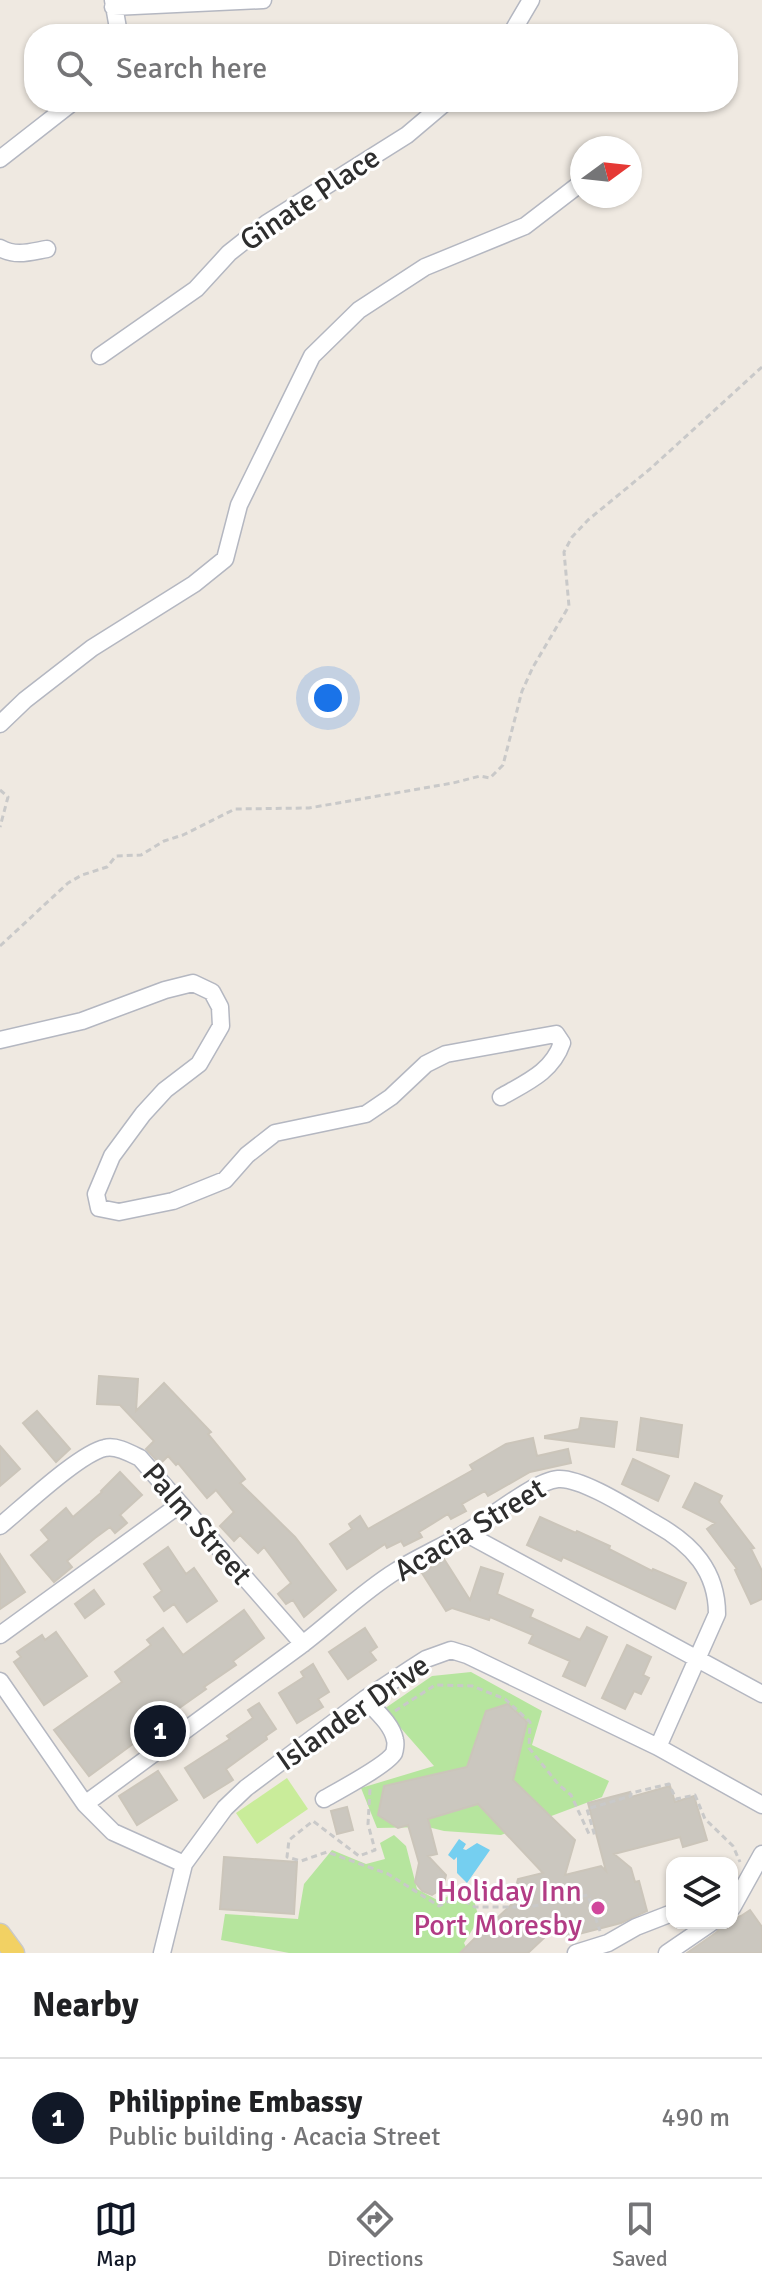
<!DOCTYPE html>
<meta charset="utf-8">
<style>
:root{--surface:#fff;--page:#f2f2f2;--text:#202124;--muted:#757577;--line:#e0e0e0;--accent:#111827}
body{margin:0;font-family:Signika,sans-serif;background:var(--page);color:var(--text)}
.controls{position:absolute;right:24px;bottom:24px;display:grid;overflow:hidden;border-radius:16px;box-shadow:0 2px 6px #0004}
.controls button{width:72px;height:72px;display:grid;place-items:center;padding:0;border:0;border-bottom:2px solid var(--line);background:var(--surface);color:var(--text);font:40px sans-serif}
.compass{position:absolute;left:570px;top:136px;width:72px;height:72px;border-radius:50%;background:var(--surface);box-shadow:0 2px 6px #0004;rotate:75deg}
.you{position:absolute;left:328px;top:698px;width:28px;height:28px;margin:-20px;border:6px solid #fff;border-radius:50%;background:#1a73e8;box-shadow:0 0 0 12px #1a73e833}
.badge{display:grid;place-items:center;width:52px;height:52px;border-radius:50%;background:var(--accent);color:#fff;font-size:26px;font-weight:700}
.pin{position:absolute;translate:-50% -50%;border:4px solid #fff;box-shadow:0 2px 8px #0006}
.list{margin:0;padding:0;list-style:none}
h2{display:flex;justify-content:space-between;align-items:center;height:104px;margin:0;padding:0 32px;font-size:34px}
h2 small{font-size:26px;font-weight:400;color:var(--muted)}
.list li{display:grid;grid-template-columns:52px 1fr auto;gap:24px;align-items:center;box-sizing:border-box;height:120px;padding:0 32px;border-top:2px solid var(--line)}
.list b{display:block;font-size:30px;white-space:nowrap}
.list p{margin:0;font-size:26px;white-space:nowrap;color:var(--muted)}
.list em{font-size:26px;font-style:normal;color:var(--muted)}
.icon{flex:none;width:44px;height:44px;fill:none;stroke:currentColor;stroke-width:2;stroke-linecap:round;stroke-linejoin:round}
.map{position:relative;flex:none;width:762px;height:1953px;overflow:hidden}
.search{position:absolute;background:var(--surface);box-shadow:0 2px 6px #0004;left:24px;right:24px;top:24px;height:88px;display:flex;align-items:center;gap:20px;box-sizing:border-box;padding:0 28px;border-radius:32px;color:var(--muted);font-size:30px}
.sheet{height:224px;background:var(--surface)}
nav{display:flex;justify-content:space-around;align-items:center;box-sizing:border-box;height:112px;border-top:2px solid var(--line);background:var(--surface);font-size:22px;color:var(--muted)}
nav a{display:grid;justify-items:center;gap:4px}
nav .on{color:var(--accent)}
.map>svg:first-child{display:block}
.green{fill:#b6e59e}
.pitch{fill:#c9ec9a}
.water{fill:#75cff0}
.building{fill:#cbc7bf;stroke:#cbc5ba;stroke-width:2}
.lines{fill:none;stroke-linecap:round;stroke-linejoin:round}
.minor-casing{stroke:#b4b7c1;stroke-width:19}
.major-casing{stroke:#c9c9c9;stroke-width:23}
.path{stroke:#c9c9c9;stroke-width:3;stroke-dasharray:6 4;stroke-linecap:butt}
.minor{stroke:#fff;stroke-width:16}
.major{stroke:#f2d163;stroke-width:20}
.hotel-dot{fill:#d1479c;stroke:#fff;stroke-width:3}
.labels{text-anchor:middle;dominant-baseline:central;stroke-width:6;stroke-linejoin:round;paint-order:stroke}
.street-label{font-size:30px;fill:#2e2e2e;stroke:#fff}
.hotel-label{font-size:30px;fill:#b23c85;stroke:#fff;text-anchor:end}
</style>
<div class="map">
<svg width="762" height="1953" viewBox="0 0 762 1953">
<rect width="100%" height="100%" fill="#efe9e1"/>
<path class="green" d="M471,1672l71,39 -10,34 77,36 -7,16 -101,38 -57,-4 -16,-4 -51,1 -16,-40 73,-22 -50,-57 48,-33z
M394,1835l12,11 11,43 22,12 15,-8 19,3 6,23 -15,24 5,10h-180l-68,-13 4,-26 73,5 6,-35 28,-34 34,14 19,-5 -5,-16z"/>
<path class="pitch" d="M287,1778l21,31 -51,35 -21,-31z"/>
<path class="water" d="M459,1839l7,5 -3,5 3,1 11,-7 13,7 -23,33 -10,-10v-16l-3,3 -6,-5z"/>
<path class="building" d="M99,1376l39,3 -2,32 28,-28 47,49 -3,2 37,45 -5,4 55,54 41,53 -32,27 -11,-17 -7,4 -8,-10 13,-11 -27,-36 -6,6 -18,-18 -6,6 -14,-15 14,-14 -18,-22 -9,8 -29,-35 -2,2 -8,-9 -8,8 -14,-15 8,-8 -34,-36 -23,-1z
M37,1411l33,38 -14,13 -33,-39z
M581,1418l36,4 -3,25 -69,-9v-2l34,-7z
M641,1418l41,7 -4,32 -41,-7z
M533,1438l4,18 31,-7 3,14 -41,9 -42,24 -3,-5 -23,13 4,7 -15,8 -3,-5 -29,18 3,5 -18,9 -3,-5 -14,7 -2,-4 -38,25 -17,-25 22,-15 -3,-5 11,-8 8,13 105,-59 -3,-5 36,-21z
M0,1446l20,23 -20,17z
M633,1459l36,17 -11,25 -36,-17z
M120,1472l22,23 -22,20 7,8 -12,10 -5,-6 -15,11 -28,23 5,6 -18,15 -23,-27 18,-15 -8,-10 25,-22 7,9 29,-25 -1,-1z
M695,1483l27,13 -3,6 35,46 -3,1 11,22v28l-11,5 -16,-34 2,-1 -30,-40 8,-6 -32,-16z
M540,1517l36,16 1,-2 33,15 -1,3 43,22 1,-2 33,14 -11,26 -112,-52 -2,4 -34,-16z
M168,1547l18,27 8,-6 23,33 -30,21 -13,-18 -10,7 -10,-14 8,-6 -18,-27z
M0,1554l25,38 -25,17z
M444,1559l26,41 11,-33 22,7 -6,20 36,16 -3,7 50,23 7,-13 20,10 -22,49 -22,-10 7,-15 -41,-18 4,-8 -43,-18 -1,3 -37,-12 -6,3 -24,-38z
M94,1590l10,14 -19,14 -10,-14z
M244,1610l20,28 -31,23 3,4 -32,22 2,2 -55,39 1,2 -63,46 -35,-46 68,-48 -7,-10 36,-27 -4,-5 16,-12 20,27z
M365,1628l12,19 -7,5 6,8 -28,19 -19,-27z
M56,1632l31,44 -43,29 -30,-43 7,-5 -4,-5 25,-17 3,5z
M627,1645l24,12 -8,18 6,3 -8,16 -7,-3 -9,18 -23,-11z
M313,1664l16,28 -11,7 5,8 -26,16 -18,-30 25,-16 -3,-5z
M259,1703l17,26 -10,7 1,3 -41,30 7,11 -29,18 -19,-30 45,-29 -3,-3 26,-18 -5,-8z
M508,1704l19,18 -14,58 62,60 -10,35 36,-9 5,5 -18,-68 42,-11 1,5 39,-11 5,16 19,-6 13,44 -24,7 -3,-10 -66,17 17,14 4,14 4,-1 8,30 -26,12 -54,14 -5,-20 -30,7 13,13 -17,16h-68l21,-21 -3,-3 13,-12 3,4 17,-16 7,-26 25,-6 -65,-69 -50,15 9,35 -9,2 18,19 -3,13 -11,7 -10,-4 -7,-9 4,-19 -11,-38 -10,3 -20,-13 6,-29 83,-19 19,-56z
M158,1771l19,29 -40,25 -18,-29z
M347,1807l6,23 -16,4 -6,-23z
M224,1857l73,5 -3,52 -74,-5z
M750,1910l12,17v26h-75l30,-21 5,-9h10v-4l9,-3z"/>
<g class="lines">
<defs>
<path id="minor" d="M113,0l6,34
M113,7l150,-7
M511,34l20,-34
M0,159l73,-57
M0,248c16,9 30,4 47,1
M100,356l96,-67 33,-36 38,-30 140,-88 39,-33
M0,724l25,-24 67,-52 102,-64 31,-25 14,-54 73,-149 47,-46 66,-43 100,-41 56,-43
M0,1040l82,-19 83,-31 28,-7 19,9 8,15 1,19 -22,38 -34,26 -22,24 -31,42 -16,38 3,14 20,4 54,-11 52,-21 22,-25 28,-22 91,-19 25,-17 35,-33 20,-10 110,-20 6,9c-10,29 -35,39 -61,54
M0,1526c22,-18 80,-73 105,-78 11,-3 25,5 35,10l163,186
M465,1533l297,161
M0,1635l179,-130
M0,1681l85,123 28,28 71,32
M324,1799c14,-8 63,-34 70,-46 1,-3 2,-10 1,-13 -3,-16 -20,-30 -30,-41
M85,1804c72,-53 144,-105 215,-158 32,-24 62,-54 96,-75 22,-14 46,-24 69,-38 23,-13 69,-52 93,-54 24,-2 77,33 98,45 36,20 61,47 61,90l-59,133
M732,1908l30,-54
M162,1953l22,-89 41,-56 21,-20 119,-89 47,-31 14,-9 25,-9 16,5 191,92 104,58
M576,1953l32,-10 28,-16 36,-14
M667,1953l44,-30"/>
<path id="major" d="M0,1934l14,19"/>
</defs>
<use href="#minor" class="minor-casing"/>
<use href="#major" class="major-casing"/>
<path class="path" d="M0,790l8,7 -8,30
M0,946l68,-63 14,-8 25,-8 9,-11 25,-1 23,-14 19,-6 52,-26 74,-1 144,-25 27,-7 10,2 13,-13 19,-74 11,-24 36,-61 -5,-54 8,-15 16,-17 62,-51 112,-102
M395,1711l40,-26 37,1 33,13 25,23 -1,26 30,37 12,10 18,39 5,-1 -7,-24 44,-13v-3l38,-9 7,15 19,-4 10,24 28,27 7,16
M370,1789l-2,35 7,26 -16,6 -46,-35 -24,19 -2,17 14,4 26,-9 61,22 51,32 18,-9 18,10h54l59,-12 12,36"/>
<use href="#minor" class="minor"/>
<use href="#major" class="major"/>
</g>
<circle class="hotel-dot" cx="598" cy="1908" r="8"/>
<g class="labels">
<g class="street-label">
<text transform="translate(310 199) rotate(-34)">Ginate Place</text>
<text transform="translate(197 1524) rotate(49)">Palm Street</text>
<text transform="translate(470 1530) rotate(-31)">Acacia Street</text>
<text transform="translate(353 1713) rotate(-35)">Islander Drive</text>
</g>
<g class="hotel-label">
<text x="582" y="1891">Holiday Inn<tspan x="582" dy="34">Port Moresby</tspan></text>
</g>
</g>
</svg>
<div class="controls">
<button><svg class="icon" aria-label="layers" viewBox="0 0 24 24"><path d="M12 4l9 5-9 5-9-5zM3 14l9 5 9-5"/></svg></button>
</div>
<svg class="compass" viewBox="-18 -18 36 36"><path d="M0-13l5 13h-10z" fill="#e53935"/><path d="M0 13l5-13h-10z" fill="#757577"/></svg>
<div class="you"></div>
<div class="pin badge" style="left:160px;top:1731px">1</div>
<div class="search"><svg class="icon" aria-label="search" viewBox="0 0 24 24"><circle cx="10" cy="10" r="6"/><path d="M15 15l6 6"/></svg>Search here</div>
</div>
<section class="sheet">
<h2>Nearby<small></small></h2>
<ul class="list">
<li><span class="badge">1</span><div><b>Philippine Embassy</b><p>Public building · Acacia Street</p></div><em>490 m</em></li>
</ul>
</section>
<nav>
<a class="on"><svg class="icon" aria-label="map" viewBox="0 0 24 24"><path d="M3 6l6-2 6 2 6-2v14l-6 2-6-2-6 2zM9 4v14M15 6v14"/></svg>Map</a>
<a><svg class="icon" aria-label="directions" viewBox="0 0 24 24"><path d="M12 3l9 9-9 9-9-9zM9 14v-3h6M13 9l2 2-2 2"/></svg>Directions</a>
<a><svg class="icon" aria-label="saved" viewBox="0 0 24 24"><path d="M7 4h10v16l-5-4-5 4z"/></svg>Saved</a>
</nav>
